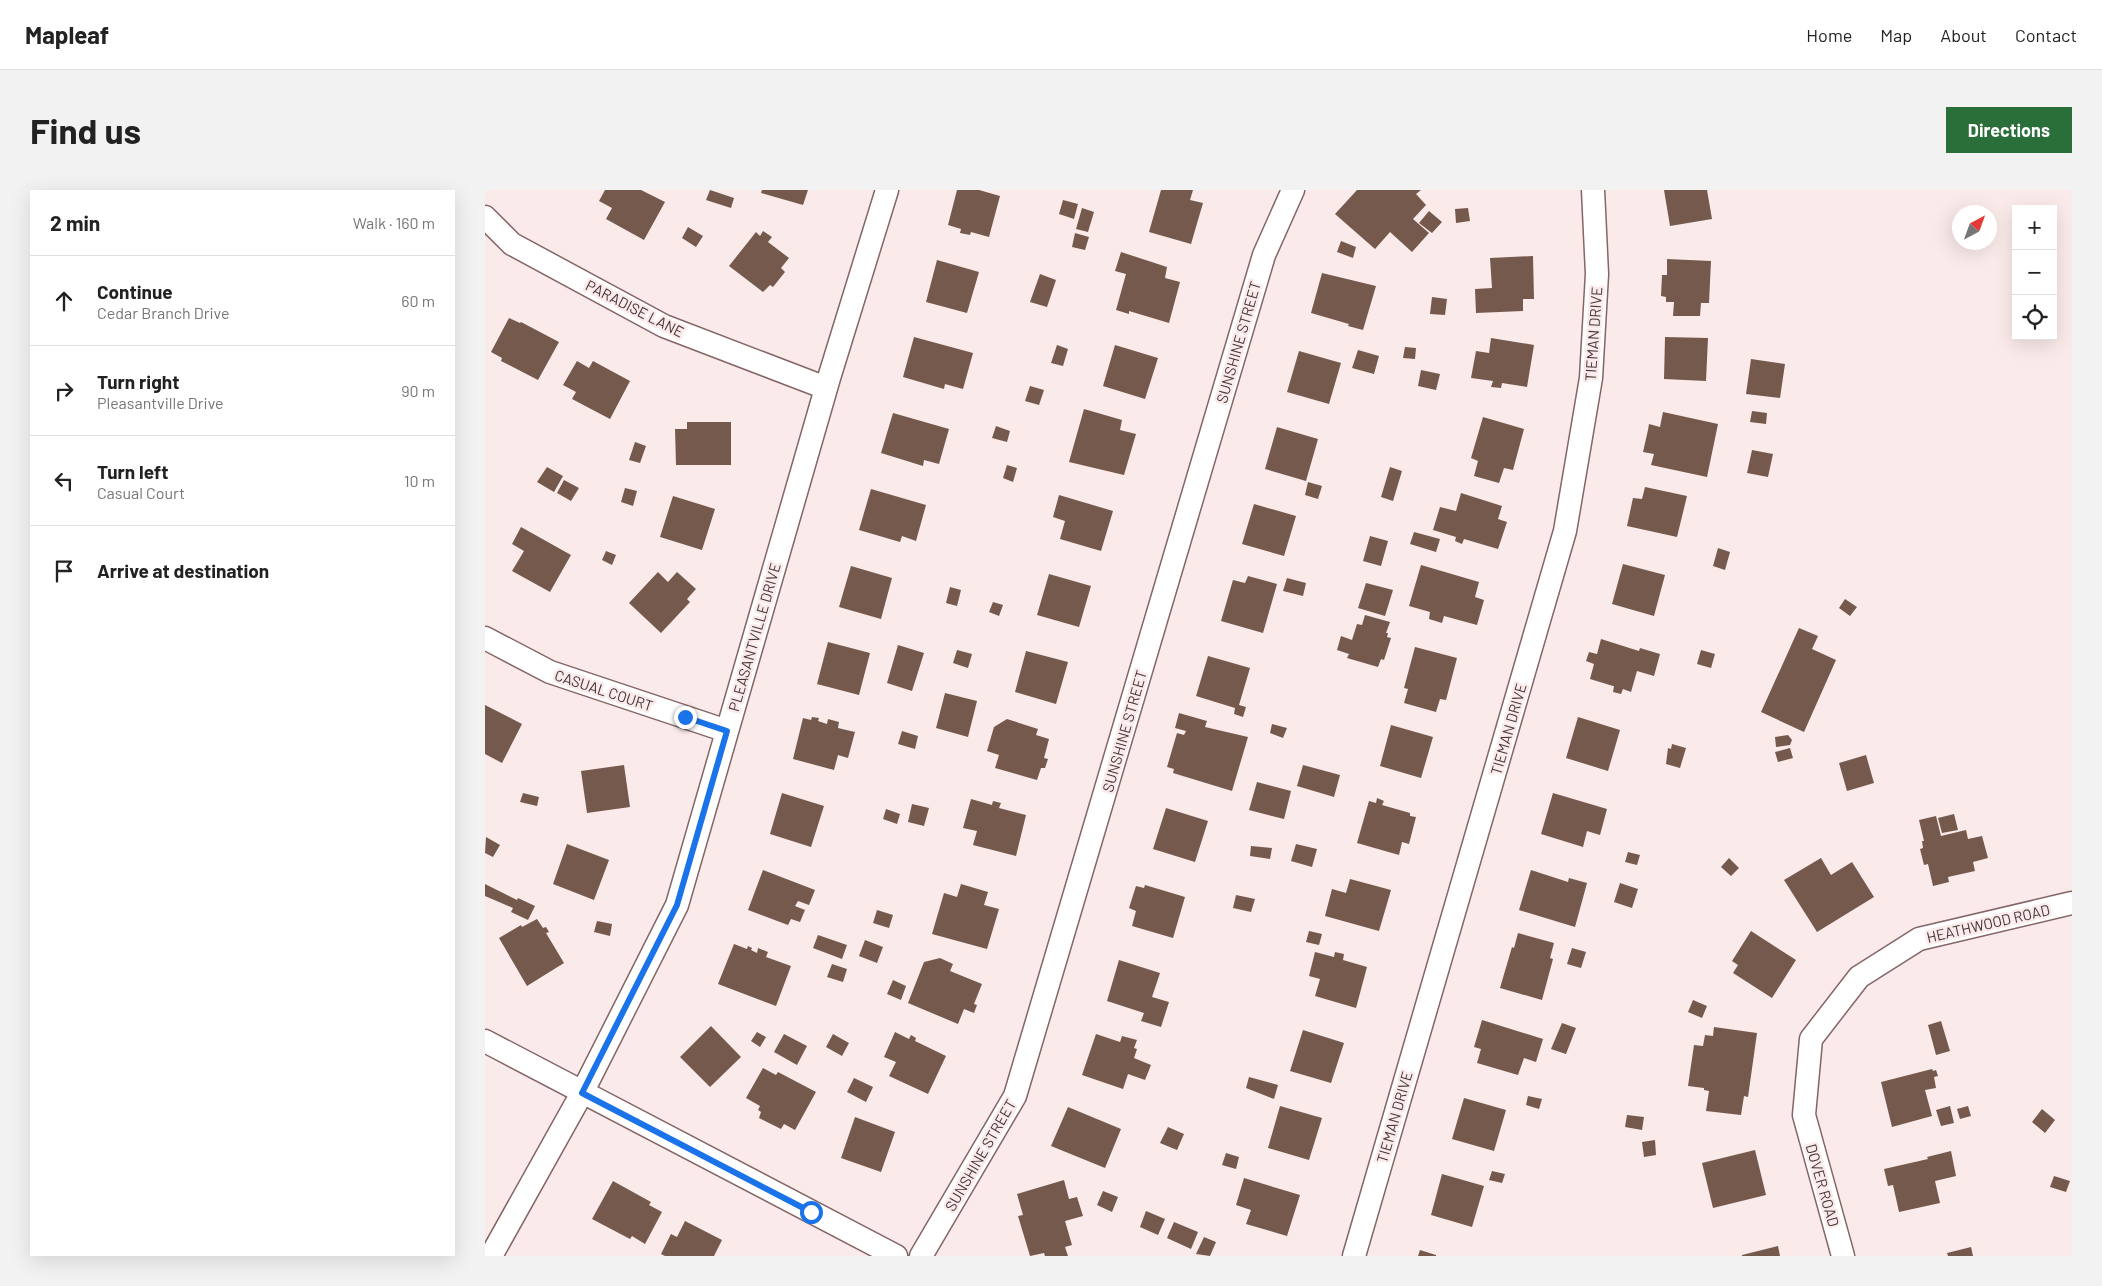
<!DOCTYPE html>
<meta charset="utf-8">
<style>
:root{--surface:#fff;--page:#f2f2f2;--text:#222;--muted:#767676;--line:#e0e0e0;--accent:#2a6e39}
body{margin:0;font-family:Barlow,sans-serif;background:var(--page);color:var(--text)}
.controls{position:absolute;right:15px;top:15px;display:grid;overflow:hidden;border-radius:0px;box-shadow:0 5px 20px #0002}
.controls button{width:45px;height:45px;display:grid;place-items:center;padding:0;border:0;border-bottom:1px solid var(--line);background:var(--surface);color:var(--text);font:25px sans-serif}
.compass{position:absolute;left:1467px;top:15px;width:45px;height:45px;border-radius:50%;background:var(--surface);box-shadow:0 5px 20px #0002;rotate:41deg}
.stop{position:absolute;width:15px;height:15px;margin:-11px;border:4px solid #1a73e8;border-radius:50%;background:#fff}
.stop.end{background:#1a73e8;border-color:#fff;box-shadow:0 1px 5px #0008}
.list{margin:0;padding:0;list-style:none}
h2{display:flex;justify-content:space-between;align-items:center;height:65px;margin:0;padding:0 20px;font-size:21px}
h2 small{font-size:16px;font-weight:400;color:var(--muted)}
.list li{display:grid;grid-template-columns:32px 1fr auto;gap:15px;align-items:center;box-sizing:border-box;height:90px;padding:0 20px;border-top:1px solid var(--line)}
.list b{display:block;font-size:19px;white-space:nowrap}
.list p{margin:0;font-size:16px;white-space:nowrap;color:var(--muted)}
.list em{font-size:16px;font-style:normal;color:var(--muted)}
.icon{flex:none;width:28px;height:28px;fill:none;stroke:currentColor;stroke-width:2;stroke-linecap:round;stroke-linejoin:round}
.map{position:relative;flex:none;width:1587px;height:1066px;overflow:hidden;border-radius:0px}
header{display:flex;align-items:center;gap:30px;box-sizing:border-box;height:70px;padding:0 25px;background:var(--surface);border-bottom:1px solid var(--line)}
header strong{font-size:24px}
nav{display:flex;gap:28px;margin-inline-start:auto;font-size:18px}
.intro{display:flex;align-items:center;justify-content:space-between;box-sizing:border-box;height:120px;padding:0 30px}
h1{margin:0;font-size:35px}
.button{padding:12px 22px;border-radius:0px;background:var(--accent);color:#fff;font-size:18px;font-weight:700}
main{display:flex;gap:30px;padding:0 30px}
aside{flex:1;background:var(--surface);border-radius:0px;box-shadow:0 5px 20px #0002}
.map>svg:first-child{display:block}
.building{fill:#75594c}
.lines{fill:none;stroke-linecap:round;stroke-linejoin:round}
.minor-casing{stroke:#856565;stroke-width:25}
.minor{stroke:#fff;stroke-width:22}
.route{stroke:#1a73e8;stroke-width:6}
.labels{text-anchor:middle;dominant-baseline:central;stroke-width:5;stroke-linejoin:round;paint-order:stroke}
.street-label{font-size:15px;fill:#453737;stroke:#faeaea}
</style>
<header>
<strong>Mapleaf</strong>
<nav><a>Home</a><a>Map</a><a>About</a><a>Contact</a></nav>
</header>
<div class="intro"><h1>Find us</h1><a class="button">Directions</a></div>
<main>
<aside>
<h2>2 min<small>Walk · 160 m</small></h2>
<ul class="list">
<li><svg class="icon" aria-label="ahead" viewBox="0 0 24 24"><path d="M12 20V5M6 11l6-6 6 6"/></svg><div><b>Continue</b><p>Cedar Branch Drive</p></div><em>60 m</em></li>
<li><svg class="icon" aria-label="right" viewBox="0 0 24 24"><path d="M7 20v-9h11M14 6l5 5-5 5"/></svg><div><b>Turn right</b><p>Pleasantville Drive</p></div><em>90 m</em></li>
<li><svg class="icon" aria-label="left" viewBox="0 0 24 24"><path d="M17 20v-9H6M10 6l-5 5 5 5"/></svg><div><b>Turn left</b><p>Casual Court</p></div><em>10 m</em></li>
<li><svg class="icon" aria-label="arrive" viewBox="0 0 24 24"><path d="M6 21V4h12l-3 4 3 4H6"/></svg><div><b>Arrive at destination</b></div></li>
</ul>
</aside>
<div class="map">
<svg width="1587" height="1066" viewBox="0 0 1587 1066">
<rect width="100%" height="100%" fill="#faeaea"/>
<path class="building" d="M120,0h36l24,12 -21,38 -38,-21 6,-11 -13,-7z
M225,0l24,8 -3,10 -25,-8z
M277,0h46l-5,15 -42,-12z
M472,0h22l21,6 -11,41 -18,-5 -1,3 -10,-2 1,-4 -13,-4z
M676,0h32l-3,10 13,3 -12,41 -42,-12z
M872,0h64l-5,4 10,11 -13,14 16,14 -17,19 -22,-20 -15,17 -40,-35z
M1179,0h43l5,29 -42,7z
M578,10l15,4 -4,15 -15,-5z
M597,18l12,4 -6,20 -12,-3z
M983,18l2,13 -14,2 -1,-14z
M944,21l13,11 -10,11 -13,-10z
M203,37l15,9 -7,11 -14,-9z
M278,41l9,6 -4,5 21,16 -8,10 4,4 -12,15 -3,-2 -7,7 -34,-26 27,-34 4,4z
M590,43l14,4 -4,13 -13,-3z
M856,51l15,6 -3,11 -16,-6z
M636,62l46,15 -2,11 15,4 -11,41 -40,-12v3l-13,-4 10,-36 -11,-3z
M1048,66l1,43h-11v12l-47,2 -1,-24 17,-1 -2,-30z
M1182,69l44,2 -2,42h-8l-1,13h-27l1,-14h-8v-5l-5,-1 1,-21h5z
M452,70l42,12 -12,41 -41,-11z
M837,83l54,13 -13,44 -15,-4 1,-2 -38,-11z
M555,84l16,6 -9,27 -17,-5z
M947,107l15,2 -2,16 -15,-1z
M24,128l11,5 1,-1 38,20 -21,38 -37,-19 1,-3 -11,-6z
M429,147l59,16 -10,36 -18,-5 -1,5 -41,-12z
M1180,147l43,1 -2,43 -42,-2z
M1006,148l43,7 -7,42 -25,-4 -1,5 -10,-1 2,-6 -22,-3 5,-27 13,2z
M572,155l11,4 -5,17 -12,-3z
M630,155l43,13 -13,41 -42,-13z
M920,157l11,1 -1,11 -12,-1z
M873,160l21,6 -5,18 -22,-6z
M814,161l42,12 -12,41 -42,-12z
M1266,169l34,5 -5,34 -34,-4z
M92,171l12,7 4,-7 37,20 -20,38 -38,-20 4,-7 -13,-7z
M936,180l19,4 -4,16 -18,-4z
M545,196l14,4 -5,15 -14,-4z
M599,219l38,11 -2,10 16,4 -12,41 -55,-13z
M1267,221l15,2 -1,11 -16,-2z
M1178,222l55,12 -11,53 -56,-12 3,-11 -11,-2 5,-22 1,-6 11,3z
M408,223l56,16 -10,35 -15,-4 -1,6 -42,-13z
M998,227l41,12 -11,41 -9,-2 -5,15 -25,-7 4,-15 -7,-3z
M202,232h44v43h-55l-1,-36h12z
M511,236l14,5 -3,11 -15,-4z
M792,237l41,12 -12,42 -41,-12z
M150,252l11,4 -6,17 -11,-3z
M1267,260l21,4 -5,23 -21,-4z
M522,275l10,3 -4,14 -10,-4z
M62,277l16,9 -9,16 -17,-10z
M905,277l12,4 -9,30 -12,-4z
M79,290l15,8 -8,13 -14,-8z
M823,292l14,4 -4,13 -13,-4z
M1160,297l42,9 -10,41 -50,-11 6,-28 9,1z
M140,298l12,3 -4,15 -12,-4z
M386,299l55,16 -10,36 -14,-5 -2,6 -41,-12z
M976,303l41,13 -4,13 9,3 -9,27 -34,-10 -2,5 -7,-3 1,-4 -23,-7 7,-23 16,4z
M574,305l54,16 -12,40 -41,-12 5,-18 -12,-4z
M188,306l42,13 -13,41 -42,-13z
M769,314l42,12 -12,40 -42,-12z
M36,337l50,28 -21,37 -38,-21 12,-20 -12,-7z
M929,342l26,7 -4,13 -26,-8z
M885,346l18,5 -7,25 -18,-5z
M1233,358l12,4 -5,18 -12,-4z
M121,361l10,4 -4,10 -10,-5z
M1138,374l42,11 -11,41 -42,-12z
M936,375l58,17 -4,15 9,3 -7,25 -33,-9 -2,7 -13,-4 1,-7 -21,-6z
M366,376l41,12 -11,41 -42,-12z
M173,382l10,10 9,-10 19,17 -9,10 3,3 -29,31 -32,-30z
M564,384l42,12 -12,41 -42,-12z
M763,386l29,8 -14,49 -42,-12 12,-41 12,3z
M802,388l19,5 -3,13 -20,-5z
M881,393l27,7 -8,26 -27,-8z
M465,397l11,3 -4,16 -11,-3z
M1360,409l12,8 -7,9 -11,-8z
M508,412l10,3 -4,11 -10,-4z
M880,425l25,7 -4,11h2l-1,4 4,1 -7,22 -3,-1 -3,8 -31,-9 2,-4 -12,-4 4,-14 11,4 5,-16 5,1z
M1314,438l19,8 -6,13 24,11 -32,72 -43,-20z
M1116,449l38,12 1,-3 20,6 -6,22 -17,-5 -6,21 -8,-3 -2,5 -8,-2 1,-6h-1l-23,-7 4,-15 -8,-3 3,-9 8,2z
M343,452l42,11 -11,42 -42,-11z
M413,455l26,8 -12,38 -25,-8z
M930,457l42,11 -11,42 -6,-1 -4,13 -32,-9 4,-14 -4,-1z
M472,460l15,4 -4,14 -15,-5z
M1216,460l14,4 -4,14 -14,-4z
M541,461l42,11 -12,42 -41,-12z
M723,466l42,12 -11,37 7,2 -3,10 -9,-3 1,-6 -39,-12z
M460,503l32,8 -9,36 -32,-9z
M0,515l37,19 -20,39 -17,-9z
M694,523l28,8 -2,6 43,10 -16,54 -59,-18 1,-4 -7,-2 10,-34 7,2 2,-4 -11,-3z
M327,527l7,1 -1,3 9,3 1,-5 11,3 -1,6 17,4 -7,26 -10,-3 -4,15 -41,-11 10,-41 8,2z
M1093,527l42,13 -12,41 -42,-13z
M522,529l31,10 -2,6 13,4 -5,19 4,1 -3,9h-4l-4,12 -42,-12 4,-13 -12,-4 7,-24z
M787,534l15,4 -4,10 -13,-5z
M906,535l42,12 -12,41 -41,-12z
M417,541l16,5 -3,13 -17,-5z
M1303,545l4,5 -2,5 -14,2 -1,-10z
M1187,554l14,4 -6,20 -14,-4 2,-16 3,1z
M1305,558l3,10 -15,4 -3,-10z
M1381,565l8,28 -27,8 -8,-28z
M139,575l6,42 -43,6 -6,-42z
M818,575l37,10 -6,22 -37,-11z
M772,592l34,9 -7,28 -35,-9z
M38,603l16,4 -2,9 -17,-4z
M297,603l42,13 -13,41 -41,-13z
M1068,603l54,16 -7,26 -13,-4 -4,16 -42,-13z
M892,608l7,3 -2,4 28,8v3l6,1 -7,27 -7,-2 -3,13 -42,-12 12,-42 7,2z
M486,609l21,6 1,-4 8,2 -2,5 27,7 -10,41 -43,-11 4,-14 -14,-3z
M427,614l17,4 -5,18 -16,-4z
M681,618l42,13 -13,41 -42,-13z
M401,619l14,5 -3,10 -14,-5z
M1469,624l4,16 -16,3 -4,-15z
M1451,626l5,20 25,-6 2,9 14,-3 6,22 -15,4 2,9 -27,6 1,5 -16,4 -5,-22 -4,1 -4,-16 3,-1 -1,-7h2l-5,-21z
M1,647l14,8 -7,12 -8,-4z
M82,654l42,16 -15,40 -41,-16z
M811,654l21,5 -5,18 -21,-6z
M766,656l21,2 -2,11 -20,-3z
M1143,662l12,3 -3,10 -12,-3z
M1244,668l10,10 -8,8 -10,-9z
M1336,668l10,17 21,-13 22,35 -57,35 -33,-52z
M278,680l52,20 -6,15 -11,-4 -3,5 10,4 -5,12 -9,-3 -3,6 -40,-15z
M1046,680l37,12 1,-4 18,5 -12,44 -56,-17z
M865,689l41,11 -12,41 -54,-15 7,-27 14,4z
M1135,693l18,6 -6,19 -18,-6z
M0,694l32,16 1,-2 17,8 -7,14 -17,-8 2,-4 -28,-12z
M476,694l27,8 -4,13 15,4 -12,40 -55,-15 12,-41 13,4z
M660,695l40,12 -12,41 -41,-12 4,-15 -7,-3 7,-22 8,2z
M751,705l19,4 -4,13 -18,-4z
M392,720l16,5 -4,13 -16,-5z
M52,729l6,9 3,-1 3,5 -3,1 18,30 -37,23 -28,-48 22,-13 1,2z
M112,731l15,3 -2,12 -16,-4z
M824,741l13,3 -3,11 -13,-3z
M1266,741l45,29 -24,38 -39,-25 5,-8 -6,-4z
M1033,743l36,10 -4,15 3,1 -11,41 -42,-12 12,-41 2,1z
M333,745l29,10 -5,14 -29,-11z
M380,750l18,7 -6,16 -18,-7z
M249,754l13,5 1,-3 4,2 -1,2 6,3 1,-5 10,4 -2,5 25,9 -15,40 -58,-22z
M1087,758l14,4 -5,16 -14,-4z
M830,762l19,5 1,-5 9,2 -1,6 24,7 -11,41 -41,-12 5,-17 -11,-3z
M455,768l13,6 -3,7 32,13 -8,20 3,1 -3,8 -10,-4 -6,15 -50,-21 16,-41z
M634,770l41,13 -8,24 17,5 -8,25 -20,-6 3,-8 -37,-12z
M347,774l15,5 -4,13 -16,-5z
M408,790l13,6 -5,14 -14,-6z
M1208,810l14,6 -5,12 -14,-6z
M997,830l61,19 -7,23 -12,-4 -6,17 -41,-12 4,-14 -7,-2z
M1456,831l9,30 -14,4 -8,-30z
M1077,833l14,5 -10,26 -15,-5z
M226,836l30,31 -31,30 -30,-30z
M1229,837l43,6 -9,64 -4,-1 -3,19 -35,-4 3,-20 -5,-1v-2l-16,-2 6,-41 9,1 2,-11 8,1z
M818,840l41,13 -13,40 -41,-12z
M272,842l9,5 -6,10 -9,-6z
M410,842l14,7 2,-4 5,3 -1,3 31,15 -18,38 -39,-18 7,-14 -12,-5z
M299,844l23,12 -10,19 -23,-13z
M348,844l16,9 -7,13 -16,-9z
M611,844l24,8 2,-6 15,4 -3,8 3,1 -3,9 17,7 -6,15 -17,-6 -5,15 -41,-14z
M278,878l13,7 2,-3 38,20 -21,38 -11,-6 -3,5 -22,-11 2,-6 -3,-2 2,-4 -14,-8z
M1447,879l1,2 3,-1 2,6 -4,1 2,11 -11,2 7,26 -40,11 -11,-45z
M764,887l29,8 -4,14 -28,-11z
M369,888l19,9 -7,15 -19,-10z
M1043,906l14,3 -3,10 -13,-4z
M979,908l42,12 -12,41 -42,-12z
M795,916l42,12 -13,42 -41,-12z
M1465,916l4,17 -13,3 -5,-16z
M1483,916l3,10 -11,3 -3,-10z
M583,917l53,22 -16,39 -54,-22z
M1557,919l13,11 -10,13 -13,-11z
M1142,925l17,2 -2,13 -17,-3z
M370,927l40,15 -14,40 -40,-14z
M683,937l16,7 -7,16 -17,-7z
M1170,950l1,15 -12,2 -2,-15z
M1270,960l11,45 -53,13 -11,-45z
M1466,961l5,25 -21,5 5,22 -41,9 -6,-27 -5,1 -4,-17 44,-10 -1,-2z
M741,963l13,4 -3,12 -14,-4z
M1007,981l13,3 -3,9 -13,-3z
M957,984l42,12 -12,41 -41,-12z
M1569,986l16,5 -4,11 -16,-5z
M759,988l56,17 -13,41 -41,-12 5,-14 -15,-5z
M579,990l5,19 8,-2 6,19 -18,5 7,24 -7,2 3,9h-23l-1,-3 -14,3 -12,-40 5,-1 -6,-21z
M128,991l38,21 -2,3 13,7 -17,32 -13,-8 -2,3 -38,-20z
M618,1001l15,6 -6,15 -15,-7z
M661,1021l19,8 -7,16 -18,-8z
M200,1031l37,19 -8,16h-49l-4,-2 10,-20 6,3z
M689,1032l24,10 -7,17 -24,-11z
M719,1047l12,5 -6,14 -14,-2z
M1293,1056l2,10h-38v-1z
M1486,1057l2,9h-25l-1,-3z
M935,1060l16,5v1h-18z"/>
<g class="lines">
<defs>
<path id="minor" d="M0,27l27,27 152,82 162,62
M0,448l65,34 177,59
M0,851l411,215
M6,1066l91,-163 95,-188 152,-527 58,-188
M436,1066l94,-160 249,-841 29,-65
M869,1066l211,-725 26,-153 6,-104 -4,-84
M1358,1066l-39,-141 7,-76 48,-62 60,-38 153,-36"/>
</defs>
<use href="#minor" class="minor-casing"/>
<use href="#minor" class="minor"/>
</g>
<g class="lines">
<path class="route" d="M200,527l42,14 -50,174 -95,188 229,119"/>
</g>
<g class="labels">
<g class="street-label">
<text transform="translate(150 118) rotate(27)">PARADISE LANE</text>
<text transform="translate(1108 144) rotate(-86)">TIEMAN DRIVE</text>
<text transform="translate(753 152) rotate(-74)">SUNSHINE STREET</text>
<text transform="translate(269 447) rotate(-74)">PLEASANTVILLE DRIVE</text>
<text transform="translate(119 500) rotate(18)">CASUAL COURT</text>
<text transform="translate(1023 539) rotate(-74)">TIEMAN DRIVE</text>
<text transform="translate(639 541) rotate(-74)">SUNSHINE STREET</text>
<text transform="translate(1503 733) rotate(-13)">HEATHWOOD ROAD</text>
<text transform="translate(909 927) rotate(-74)">TIEMAN DRIVE</text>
<text transform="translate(495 965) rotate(-60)">SUNSHINE STREET</text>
<text transform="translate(1338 995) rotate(74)">DOVER ROAD</text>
</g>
</g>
</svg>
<div class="controls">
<button>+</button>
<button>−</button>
<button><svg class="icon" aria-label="locate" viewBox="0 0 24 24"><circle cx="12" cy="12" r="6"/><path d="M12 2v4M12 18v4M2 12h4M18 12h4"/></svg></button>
</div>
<svg class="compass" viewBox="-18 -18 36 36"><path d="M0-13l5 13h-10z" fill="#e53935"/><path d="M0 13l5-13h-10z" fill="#767676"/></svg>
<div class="stop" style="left:326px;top:1022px"></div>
<div class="stop end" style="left:200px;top:527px"></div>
</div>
</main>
